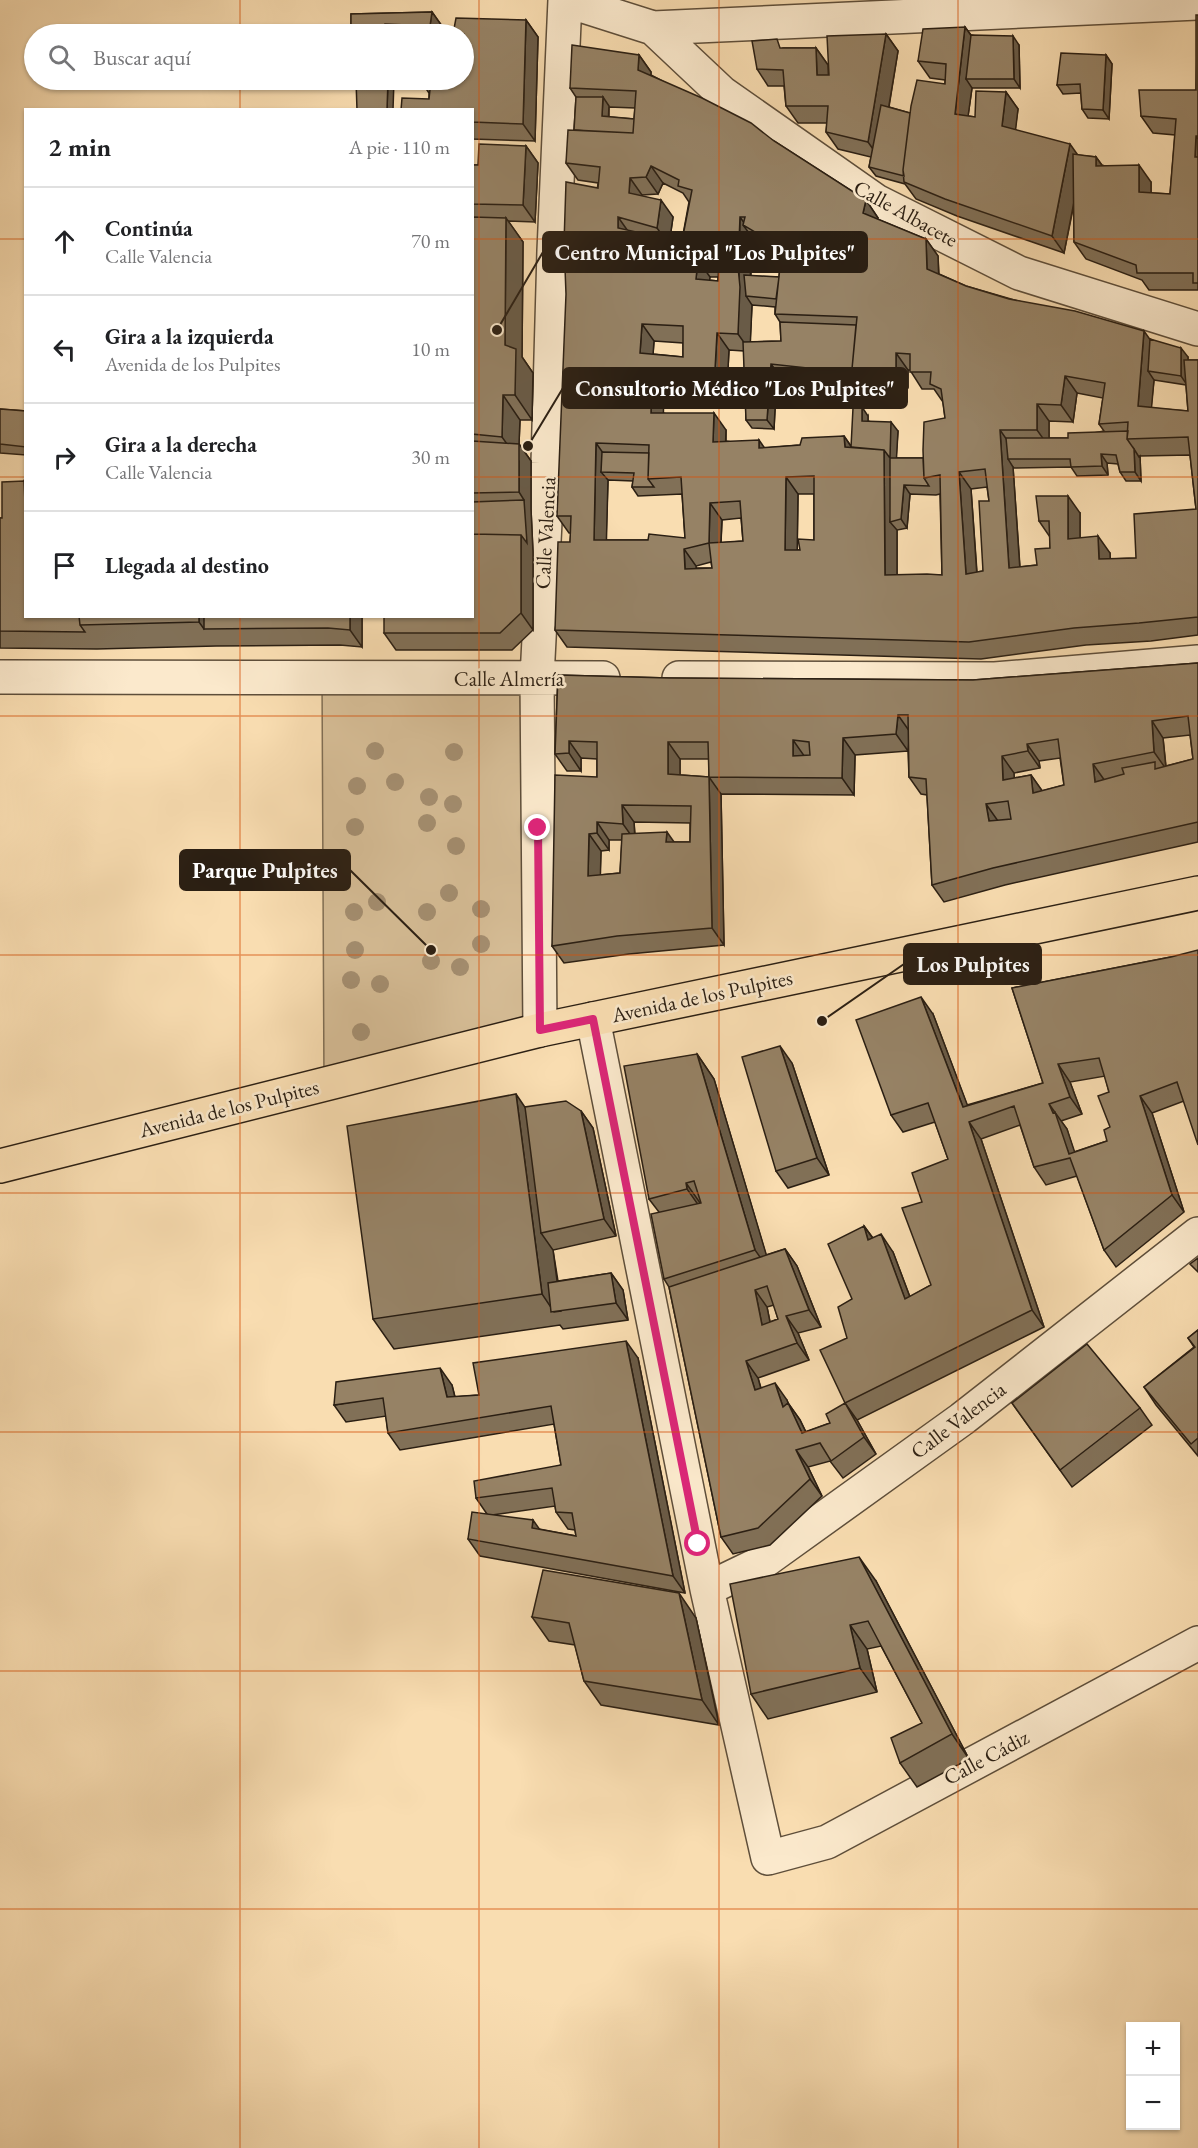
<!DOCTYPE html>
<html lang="es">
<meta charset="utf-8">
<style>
:root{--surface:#fff;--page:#f2f2f2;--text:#202124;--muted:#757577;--line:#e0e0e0}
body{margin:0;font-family:"EB Garamond",serif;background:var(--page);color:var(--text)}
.controls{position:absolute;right:18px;bottom:18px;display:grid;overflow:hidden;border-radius:0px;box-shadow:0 2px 4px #0004}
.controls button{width:54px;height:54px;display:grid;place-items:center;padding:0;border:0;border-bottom:2px solid var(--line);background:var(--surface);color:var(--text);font:30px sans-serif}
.stop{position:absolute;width:18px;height:18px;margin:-14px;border:4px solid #db2777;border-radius:50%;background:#fff}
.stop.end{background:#db2777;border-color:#fff;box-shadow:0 2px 6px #0008}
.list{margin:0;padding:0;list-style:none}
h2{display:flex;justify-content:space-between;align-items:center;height:78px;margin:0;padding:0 24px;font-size:26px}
h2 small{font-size:20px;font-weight:400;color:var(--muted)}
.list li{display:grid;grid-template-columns:39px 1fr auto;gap:18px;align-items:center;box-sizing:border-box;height:108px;padding:0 24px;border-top:2px solid var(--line)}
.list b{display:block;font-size:22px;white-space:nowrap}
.list p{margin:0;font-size:20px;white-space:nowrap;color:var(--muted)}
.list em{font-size:20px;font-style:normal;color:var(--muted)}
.icon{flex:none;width:33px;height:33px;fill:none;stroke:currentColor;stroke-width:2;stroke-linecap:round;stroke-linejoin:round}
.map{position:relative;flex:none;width:1198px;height:2148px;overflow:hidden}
.search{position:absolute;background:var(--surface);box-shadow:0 2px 4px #0004;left:24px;top:24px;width:450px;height:66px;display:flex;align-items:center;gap:15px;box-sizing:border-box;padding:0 21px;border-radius:33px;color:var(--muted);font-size:22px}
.panel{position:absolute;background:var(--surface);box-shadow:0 2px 4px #0004;left:24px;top:108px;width:450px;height:510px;border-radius:0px}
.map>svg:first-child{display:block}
.green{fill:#d6bd96;stroke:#806e54;stroke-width:1.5}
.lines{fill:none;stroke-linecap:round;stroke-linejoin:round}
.street-casing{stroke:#5e4e3a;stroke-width:36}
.primary-casing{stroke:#2b1f13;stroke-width:36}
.street{stroke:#fbe9cc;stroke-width:33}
.primary{stroke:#f9ddb1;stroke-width:33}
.tree{fill:#a48e70}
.wall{fill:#817057;stroke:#2b1f13;stroke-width:1.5;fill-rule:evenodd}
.shaded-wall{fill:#695b47;stroke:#2b1f13;stroke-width:1.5}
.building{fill:#968265;stroke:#2b1f13;stroke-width:1.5;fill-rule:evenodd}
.route{stroke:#db2777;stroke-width:8}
.grid{fill:none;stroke:#d5530d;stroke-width:1.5;stroke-opacity:0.55}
.labels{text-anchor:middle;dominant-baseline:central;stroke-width:5;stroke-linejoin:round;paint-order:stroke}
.street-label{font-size:21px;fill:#2b1f13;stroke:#fbe9cc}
.leader{fill:none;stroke:#2b1f13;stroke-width:2}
.callout-dot{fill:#2b1f13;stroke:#fbe9cc;stroke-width:2}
.callout{fill:#2b1f13;stroke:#2b1f13;stroke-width:2}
.callout-label{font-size:22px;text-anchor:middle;font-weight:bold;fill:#fff}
</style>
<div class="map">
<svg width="1198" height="2148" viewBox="0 0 1198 2148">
<rect width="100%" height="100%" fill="#f9ddb1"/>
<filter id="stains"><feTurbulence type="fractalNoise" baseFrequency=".00333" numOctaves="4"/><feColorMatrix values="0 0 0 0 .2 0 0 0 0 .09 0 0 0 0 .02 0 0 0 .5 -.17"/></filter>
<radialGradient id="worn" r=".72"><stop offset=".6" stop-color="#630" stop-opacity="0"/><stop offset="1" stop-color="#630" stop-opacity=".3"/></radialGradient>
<path class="green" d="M322,677l215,1 3,352 -216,54z"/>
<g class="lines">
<defs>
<path id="street" d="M565,0l88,28 545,-25
M653,28l69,65 154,108 143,72 179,56
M0,677l603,1
M679,678l316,1 203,-17
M593,1019l114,570 61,269 59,-16 371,-199
M540,1030l-3,-352 11,-215 6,-212 11,-251
M707,1589l56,-27 199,-143 236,-185"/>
<path id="primary" d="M0,1166l540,-136 658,-137"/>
</defs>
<use href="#street" class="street-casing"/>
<use href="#primary" class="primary-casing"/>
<use href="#street" class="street"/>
<use href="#primary" class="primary"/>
</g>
<g class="tree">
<circle cx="375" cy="751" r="9"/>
<circle cx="454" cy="752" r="9"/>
<circle cx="395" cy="782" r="9"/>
<circle cx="357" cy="786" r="9"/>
<circle cx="429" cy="797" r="9"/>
<circle cx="453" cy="804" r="9"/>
<circle cx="427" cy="823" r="9"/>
<circle cx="355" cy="827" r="9"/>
<circle cx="456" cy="846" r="9"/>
<circle cx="449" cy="893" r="9"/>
<circle cx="377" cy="902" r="9"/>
<circle cx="481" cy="909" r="9"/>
<circle cx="354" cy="912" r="9"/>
<circle cx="427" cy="912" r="9"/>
<circle cx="481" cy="944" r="9"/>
<circle cx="355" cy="950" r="9"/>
<circle cx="431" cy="961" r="9"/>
<circle cx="460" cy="967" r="9"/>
<circle cx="351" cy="980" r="9"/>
<circle cx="380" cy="984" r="9"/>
<circle cx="361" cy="1032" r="9"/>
</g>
<path class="wall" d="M432,12l12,17 -1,5h-92v-20z
M1198,15v275h-49l-7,-10 -56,-21 -12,-17v-38l-10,49 -107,-37 -41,-17 -11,-15 -29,-8 -7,-9 2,-10 -33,-8 -12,-17 1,-9h-29l-12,-17 -2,-20h-16l-11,-17 26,-21h33l12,17v10l58,-41 12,17 -9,56 21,6 35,-29v-4l-15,-2 -12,-17 47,-34 6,8 48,10 1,43h-48l-4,28 7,1 31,-25 12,17 -3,21 62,25 19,2 6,8 49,17v11l19,1 5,-59 -22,-2 -12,-17 55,-26z
M526,20l12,17 -3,104 -63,-2v-29l-43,-11v-6l-8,-12 -65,-1h108z
M639,55l12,17v3l123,66 92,59 12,18 -1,1 49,20 12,17 1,18 27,12 184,53 38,18v3h10v275l-47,6 -65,4 -105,14 -414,-12 -12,-17 15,-88 1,-9h-2l-12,-17 41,-333 -20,-3 -12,-17 8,-33 2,-33 -6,-9zM609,107l26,1 -1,11 -25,-2zM663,183l20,10 6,9 -9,49 -15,-5 -2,-3 6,2 4,-28 -31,-21v-1l16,-1zM752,237l3,5 26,16 -2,19 -28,-1zM710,277h8v4l-9,-1zM752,305l23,2v7l5,8 1,19 -31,1zM654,341l29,2v14l-30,-3zM729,350l15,1 2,69 6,8 22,1 3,-57 84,10 3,4 44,1v-17h2l12,19h12l9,13 2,16 -22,40h-27l2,-27 -30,-10v-5l-17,30 -7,-10 -44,9 -35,3 -39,-7v-11l-63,-17 1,-25 30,2 10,14 22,2zM1154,380l32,5 2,26 -37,-3zM1077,393l26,5 -4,26 5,7 -36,7h-19v-17l24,1zM1190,455l6,54 -60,49 -26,1v-6l-30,-15v-25l-41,8 11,16v11l-13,17 -17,2 -7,-100 1,1 57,-1 6,9 31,-1 -1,-12 11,1 2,8 6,9h15l-1,-25zM608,480l25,1 -1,6 6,9 44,-2 3,44 -37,2h-42zM987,487l2,14 -6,70 -6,1 -6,-83zM798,494h16v46l-14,10h-3zM910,494l26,1 4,-1 2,81h-45v-45l10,-2zM741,518l2,23 -22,2 1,-23zM711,562l1,6h-16v-2z
M1106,55l6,9 -3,55 -21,-1 -6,-9 -1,-16 -18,1 -6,-9z
M526,146l12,17 -3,59 -27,-1 15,21 -1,115 11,16 -1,47h-12l-1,24 12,17v48l2,43v78l-21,20h-116l-12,-17 88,-17v-451h6z
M0,409l26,2v44l-26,-2z
M0,518h2l24,98h336v31l-22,-2 -124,1 -119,3 -97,-1z
M1198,663v179l-193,43 -61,17 -12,-17 -5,-90 -6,-1 -12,-17 -1,-26 -53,4 -1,40 -133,-1 3,151 -95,9 -65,9 -12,-17 45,-169v-18l-16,-1v13h-14l-12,-17 3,-79 111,3 304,2zM1190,735l3,24 -27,7 -3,-28zM1060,758l4,27 -22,6 -11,-16 -17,3v-5l26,-5 -1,-7zM680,759h29v18l-29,-2zM634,822l56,1v19h-16l-39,-8zM609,840h13l-2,33 -20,2 1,-24 8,-1z
M1171,957l13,144 -32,12 32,99 -68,55 -12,-17 -27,-74 -31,9 -12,-18 -14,-42 -39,14 63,188 -187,93 19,34 -33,24 -13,-17 -22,6 14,29 -52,49 -37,9 -12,-17 -52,-250 -5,-8 -5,-67 -10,-13 48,-145 17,25 52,176 19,-6 12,17 24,61 -23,6 11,27 -51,18 3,10 26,12 1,3 12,17 6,12 24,-9 15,-20 2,-65 17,-112 9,12 20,14 17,45 21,-12 -9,-83 26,-43 -13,-37 -32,10 -12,-17 42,-101 34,91 76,-22 -31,-95zM1105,1076l4,16 1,35 -3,14 -33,11 -7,-23 -6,-8 21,-7 -12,-32zM774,1305l4,14 -8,3 -3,-15z
M792,1063l37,112 -41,13 -12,-17z
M525,1107l56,4 12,17 23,108 -63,14 5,31 53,-8 12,17 5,30 -65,9 -3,-4 -166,24 -21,-30z
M1198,1330v126l-42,-51 -12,-18 50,-40 -6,-9z
M638,1358l47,235 -205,-37 -12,-17 19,-25 -11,-16 85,-33 -7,-41 -154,26 -12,-17 -2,-17 -40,6 -12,-17 118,-20 3,12 24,-2zM555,1506l1,6 12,17 7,1 1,6 -37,-7 -47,-14z
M1012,1403l128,5 12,17 -80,62z
M876,1581l93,178 -52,28 -17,-24 22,-40 -41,-77 -14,3 10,43 -109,27 -17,-25z
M532,1617l164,1 23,107 -118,-20 -17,-24 -9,-36 -26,-4z"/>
<path class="shaded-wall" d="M432,12l12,17 -1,5h-7l-6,-8z
M526,20l12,17 -3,104 -12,-17z
M385,24l8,10h-8z
M965,27l12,17 -11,35 6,9 -6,43 -11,-17z
M886,34l12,17 -18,108 -12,-17z
M1013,36l6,9 1,43 -6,-9z
M816,48l12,17 1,27 -12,-17z
M639,55l12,17 -1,15 -12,-17z
M1106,55l6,9 -3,55 -6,-9z
M388,80h6l-1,30h-6z
M1006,92l12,17 -4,34 -12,-17z
M603,97l6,9 -1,19 -6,-9z
M1196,136l2,3v23l-3,-5z
M1070,144l12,17 -18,92 -12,-17z
M526,146l12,17 -3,59 -12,-17z
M1096,157l12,17 -12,-8z
M1139,165l12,17v27l-12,-17z
M651,166l12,17 -5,11 -12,-17z
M630,178l12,17 -1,16 -12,-18z
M661,200l12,17 -4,28 -12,-17z
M866,200l12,18 -3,12 -12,-17z
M618,217l12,17 -12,-6z
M740,217l7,10 -4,-2 9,12 -2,47 -4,12 6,9 -2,46 -12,-17z
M506,218l17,24 -1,115 11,16 -1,47 -17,-25 -10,-50z
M659,237l12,18 -12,-12z
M926,239l12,17 1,30 -12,-17z
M698,260l12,17 -2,19 -12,-17z
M642,324l12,17 -2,29 -12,-17z
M1144,331l12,17 -8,23 6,9 -4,44 -12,-18z
M717,333l12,17 -3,56 -12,-18z
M1181,348l7,9 -1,28 -6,-9z
M896,353l12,17v17l-12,-17z
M771,364l6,8 -3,57 -7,-9z
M652,371l12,17 -1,42 -12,-17z
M1065,376l12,17 -4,29 -12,-17z
M503,395l17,25 -1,24 12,17v48l2,43v78l-12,-17v-78l3,-35 -5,-8v-31l-17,-24z
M1037,404l12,17v26l-12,-17z
M862,407l6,9v14l-6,-9z
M714,413l12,17 -1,29 -12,-17z
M891,422l7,9 -2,36 -6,55 7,8v62l-12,-17 -1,-125z
M1000,430l12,17 -4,12 5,8 8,118 -12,-17z
M844,436l12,18 -11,-7z
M759,440l12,17 -12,-9z
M596,443l12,17 -7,12 7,8 -2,77 -12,-17z
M1134,449l5,8 1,-1 1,25 -6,-9z
M1101,454l6,9 1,12 -6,-9z
M959,472l12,17 7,102 -12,-17z
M786,477l12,17 -1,73 -12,-17z
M24,481l2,2v42l-1,-1z
M904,485l6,9 -3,34 -6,-9z
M1068,496l12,17v43l-12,-17z
M710,503l12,17 -2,40 -11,-17z
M1098,536l12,17 1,23 -12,-17z
M684,549l12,17 1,20 -12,-17z
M199,616h16l-11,13 -5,-7z
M350,616h12v31l-12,-17z
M898,715l12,17 -2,19 -12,-17z
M1152,721l11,17 3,31 -12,-17z
M843,738l12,17 -1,40 -12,-17z
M793,740l12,17 -12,-1z
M569,741l12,17v13l-12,-18z
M668,742l12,17v33l-12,-18z
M1027,744l12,17 1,7 -12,-17z
M1002,756l12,17 1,24 -12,-17z
M1093,764l12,17 -10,1z
M1031,775l12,17 -10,1z
M709,777l12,17 3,151 -12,-17z
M986,804l12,17h-9z
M622,805l12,17 1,19 -12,-17z
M597,822l12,18v10l-12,-17z
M667,832l12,17 -13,-7z
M589,834l12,17 -1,42 -12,-17z
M921,997l12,17 40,106 -10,-13z
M780,1046l12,17 37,112 -12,-17z
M697,1054l17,25 58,195 -17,-24z
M1058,1064l12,18 12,32 -12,-17z
M516,1094l21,31 4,108 12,17 8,61 -7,1 -12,-18z
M1140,1096l12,17 32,99 -12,-17z
M1049,1104l18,25 14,42 -12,-17z
M581,1111l12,17 23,108 -12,-17z
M969,1122l12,17 63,188 -12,-17z
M686,1183l17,24 1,6 -17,-24z
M864,1226l12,17 -8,-3z
M881,1234l12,18 24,64 -12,-17z
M785,1249l12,17 24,61 -12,-17z
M611,1273l12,17 5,30 -12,-17z
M755,1290l12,17 7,35 -12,-17z
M786,1316l12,17 11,27 -12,-17z
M626,1341l12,17 47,235 -12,-17z
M746,1361l12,17 8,29 -11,-17z
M440,1368l12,17 7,29 -12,-17z
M775,1383l12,17 8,24 -12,-17z
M788,1403l12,17 12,25 -10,-12z
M845,1403l12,17 19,34 -12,-17z
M796,1450l12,17 14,29 -12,-17z
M533,1520l12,17 -13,-9z
M859,1557l17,24 93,178 -17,-25z
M679,1593l17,25 23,107 -17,-25z
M850,1625l17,24 10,43 -17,-24z"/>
<path class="building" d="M432,12l-2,14 -45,-2v10h-34v-20z
M1196,15h2v121h-2l-1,21h3v126h-5v-10h-56l-1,-8 -62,-23 -1,-88 23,3v9l43,-1v27l31,2 6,-75 -35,-3 -2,-26h57z
M456,18l70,2 -3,104 -51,-2v-12h-71l1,-12 27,1 2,-19h-2h35v-46h-11z
M965,27l-10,87 20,3 1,-26 30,1 -4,34 68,18 -18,92 -107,-37 -41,-17 -1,-12 8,-64 6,-26 28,4 1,-20 -28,-3 5,-32z
M886,34l-18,108 -42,-10 2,-26h-42l-3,-36 -26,-1 -5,-28 25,-2 3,9h36l1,27h12l-2,-39z
M971,35l42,1 1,43h-48z
M572,45l67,10 -1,15 64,28 49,25 23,18 92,59 -3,13 63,26 1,30 39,17 43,13 66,12 69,20 -6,75 50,5 -4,-51h14v257l-59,6 -65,5 -105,14 -414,-12 3,-88h12l1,-26h-14l9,-222 -2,-51 2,-61 32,6 2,-21 -34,-4 2,-33 65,3 3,-42 -66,-3zM651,166l28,14 -1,6 14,4 -12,61 -21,-8v-6l-41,-9v-11l39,11 4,-28 -32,-7 1,-15 16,-1zM740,217h5l-2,8 39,23 -7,66 82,3 -5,52 44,1v-17l14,1v18h21l-1,12 11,5 4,29 -21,4 -1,28 1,28 16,-3 2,100 -15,-1 -42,1 -1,-125 -39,-3 -1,-11 -42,2 -2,7 -41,3v-8l-46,2 1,-29h-63l1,-42 36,2 4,14 22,1 3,-55 21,1 2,-47 -2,-20zM698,260h21l-1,21 -22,-2zM642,324l41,2v31l-43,-4zM1065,376l40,7 -6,41 29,-2 -1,17 61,-2 8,72 -62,5 2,44 -37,1 -1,-23 -30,3v-43h-32l3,25h10l1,27 -15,1 2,16 -28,3 -9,-138h37v-26l24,1zM596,443l53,2 -1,34 33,-2 4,61 -36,-4 -1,6h-54zM985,469l4,32h-10l4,70 -17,3 -7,-102zM814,476v64l-16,-1 2,11h-15l1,-73zM740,501l3,40 -34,2 1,-40zM709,543l3,25 -27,1 -1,-20z
M1061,53l45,2 -3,55 -21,-1 -2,-25 -23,1z
M356,80h32l-1,30h-30z
M576,97h27l-1,19 32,3 -1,14 -59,-3z
M881,105l29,8 -7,57 1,6 -35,-9z
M479,144l47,2 -3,59 -51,-1v-39h6z
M472,217l34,1 -1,127 11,4 -1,46h-12l-1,42 -30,-3z
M744,275l35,2 -3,22 -30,-3z
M780,322l76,3 -4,44 2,4 -83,-9 -4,56h-21l-3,-78 38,-1z
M1150,339l31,9v28l-33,-5z
M862,407v14l29,1 -1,36 -6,-8 -33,-3 2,-39z
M0,409l26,2v36l-26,-3z
M1128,431l-1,8 7,10 1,23h-15l-4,-17 -15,-1 1,12 -31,1 -1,-8h-62l-2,-21h62v-5z
M472,441l47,3v48l-47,1z
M602,452l47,1 -1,26 6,8h-22l2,-14 -33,-1z
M890,458h33l1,20 5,8 -25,-1 -3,34 -11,3z
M24,481l2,43v92h53l1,9 5,7 -85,-1v-113h2v-36z
M524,500l3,43 -6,-8 -49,-1v-32z
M472,534l49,1v78l-21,20h-116v-17h88z
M79,616h120v6l-119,3z
M204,616h146v14l-22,-2 -124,1z
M1198,663v159l-205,46 -61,17 -6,-106 -17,-2 -1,-62h-10l-2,19 -53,4 -1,40 -133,-1 3,151 -95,8 -65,10 3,-171 42,2v-35l-28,-1v12l-14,1 3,-79 111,3 304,2zM1188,716l5,43 -38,10v-7l-33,6 2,6 -29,8 -2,-18 61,-12 -2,-31zM1058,739l6,46 -31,8 -2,-18 -28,5 -1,-24 26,-5 -1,-7zM793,740l16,2 1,13 -17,1zM668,742h40l1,35 -41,-3zM1008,801l3,18 -22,2 -3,-17zM622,805l69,1 -1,36h-24l1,-10 -45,2 -2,39 -32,3 1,-42 8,-1v-11l26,2z
M1198,950v195l-21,-63 -37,14 32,99 -68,55 -34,-92 -36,9 -20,-61 -45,16 63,188 -187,93 -25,-53 27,-12 -9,-31 14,-8 -24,-55 36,-18 4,14 13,-6 24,65 26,-14 -29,-77 20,-6 -10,-29 36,-14 -20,-56 -37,12 -35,-95 65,-23 42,110 80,-24 -31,-95 159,-31zM1099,1058l10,34 -11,4 12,31 -6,3 3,11 -38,13 -14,-42 -2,1 -4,-9 21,-7 -12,-33z
M780,1046l37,112 -41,13 -34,-114z
M697,1054l58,196 -91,29 -13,-65 50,-11 -7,-22 -8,2 1,6 -38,10 -25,-133z
M516,1094l26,200 -169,25 -26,-193z
M566,1101l15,10 23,108 -63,14 -16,-126z
M785,1249l24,61 -23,6 11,27 -51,18 9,29 20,-7 8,24 5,-4 14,30 28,-10 -4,-9 19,-11 19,34 -33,24 -11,-18 -24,7 14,29 -52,49 -37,9 -52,-250zM767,1286l11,33 -16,6 -7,-35z
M1198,1258v14l-8,-8z
M611,1273l5,30 -65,9 -3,-29z
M1198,1330v108l-7,6 -47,-57 51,-40 -7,-9z
M626,1341l47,235 -205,-37 4,-27 61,8 -1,8 44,8 -4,-23 -16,-1 -4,-24 -76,10 -2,-17 87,-16 -10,-59 -163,27 -5,-35 -49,7 2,-23 104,-14 7,29 32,-2 -6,-32z
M1087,1344l53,64 -80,62 -48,-67z
M859,1557l93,177 -52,29 -9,-25 31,-15 -54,-102 -18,4 10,43 -109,26 -21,-110z
M543,1570l136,23 23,107 -118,-19 -15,-58 -37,-6z"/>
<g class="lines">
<path class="route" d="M538,828l2,202 53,-11 105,525"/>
</g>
<path class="grid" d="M240,0v34M479,0v2148M719,0v2148M958,0v2148M240,80v30M0,239h26M472,239h726M0,477h26M472,477h726M240,616v1532M0,716h1198M0,955h1198M0,1193h1198M0,1432h1198M0,1671h1198M0,1909h1198"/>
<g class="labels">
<g class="street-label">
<text transform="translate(906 213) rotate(29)">Calle Albacete</text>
<text transform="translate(545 533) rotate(-87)">Calle Valencia</text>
<text x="509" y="678">Calle Almería</text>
<text transform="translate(702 996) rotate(-12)">Avenida de los Pulpites</text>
<text transform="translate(229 1108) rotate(-14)">Avenida de los Pulpites</text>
<text transform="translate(958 1420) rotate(-37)">Calle Valencia</text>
<text transform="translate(986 1757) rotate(-28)">Calle Cádiz</text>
</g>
</g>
<path class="leader" d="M497 330L543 252M528 446L563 388M431 950L350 870M822 1021L904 964"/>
<g class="callout-dot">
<circle cx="497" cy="330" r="6"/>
<circle cx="528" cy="446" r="6"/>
<circle cx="431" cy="950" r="6"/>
<circle cx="822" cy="1021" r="6"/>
</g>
<g class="callout">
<rect x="543" y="232" width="324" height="40" rx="6"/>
<rect x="563" y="368" width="344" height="40" rx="6"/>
<rect x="180" y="850" width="170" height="40" rx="6"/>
<rect x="904" y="944" width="137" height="40" rx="6"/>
</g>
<g class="callout-label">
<text x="705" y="260">Centro Municipal "Los Pulpites"</text>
<text x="735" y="396">Consultorio Médico "Los Pulpites"</text>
<text x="265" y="878">Parque Pulpites</text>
<text x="973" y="972">Los Pulpites</text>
</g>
<rect width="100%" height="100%" filter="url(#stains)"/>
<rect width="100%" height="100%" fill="url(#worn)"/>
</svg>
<div class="controls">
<button>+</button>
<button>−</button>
</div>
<div class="stop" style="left:698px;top:1544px"></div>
<div class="stop end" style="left:538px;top:828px"></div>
<div class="search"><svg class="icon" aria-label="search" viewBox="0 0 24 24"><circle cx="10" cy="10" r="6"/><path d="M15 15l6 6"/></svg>Buscar aquí</div>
<section class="panel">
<h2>2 min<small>A pie · 110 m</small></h2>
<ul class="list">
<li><svg class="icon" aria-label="ahead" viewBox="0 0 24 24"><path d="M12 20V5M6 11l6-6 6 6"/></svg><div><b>Continúa</b><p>Calle Valencia</p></div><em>70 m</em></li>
<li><svg class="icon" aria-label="left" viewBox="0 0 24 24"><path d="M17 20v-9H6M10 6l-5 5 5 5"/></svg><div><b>Gira a la izquierda</b><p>Avenida de los Pulpites</p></div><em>10 m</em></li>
<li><svg class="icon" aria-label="right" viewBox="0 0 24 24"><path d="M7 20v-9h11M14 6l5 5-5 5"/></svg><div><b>Gira a la derecha</b><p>Calle Valencia</p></div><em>30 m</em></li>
<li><svg class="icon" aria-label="arrive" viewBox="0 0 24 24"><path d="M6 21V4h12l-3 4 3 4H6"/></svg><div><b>Llegada al destino</b></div></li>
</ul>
</section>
</div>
